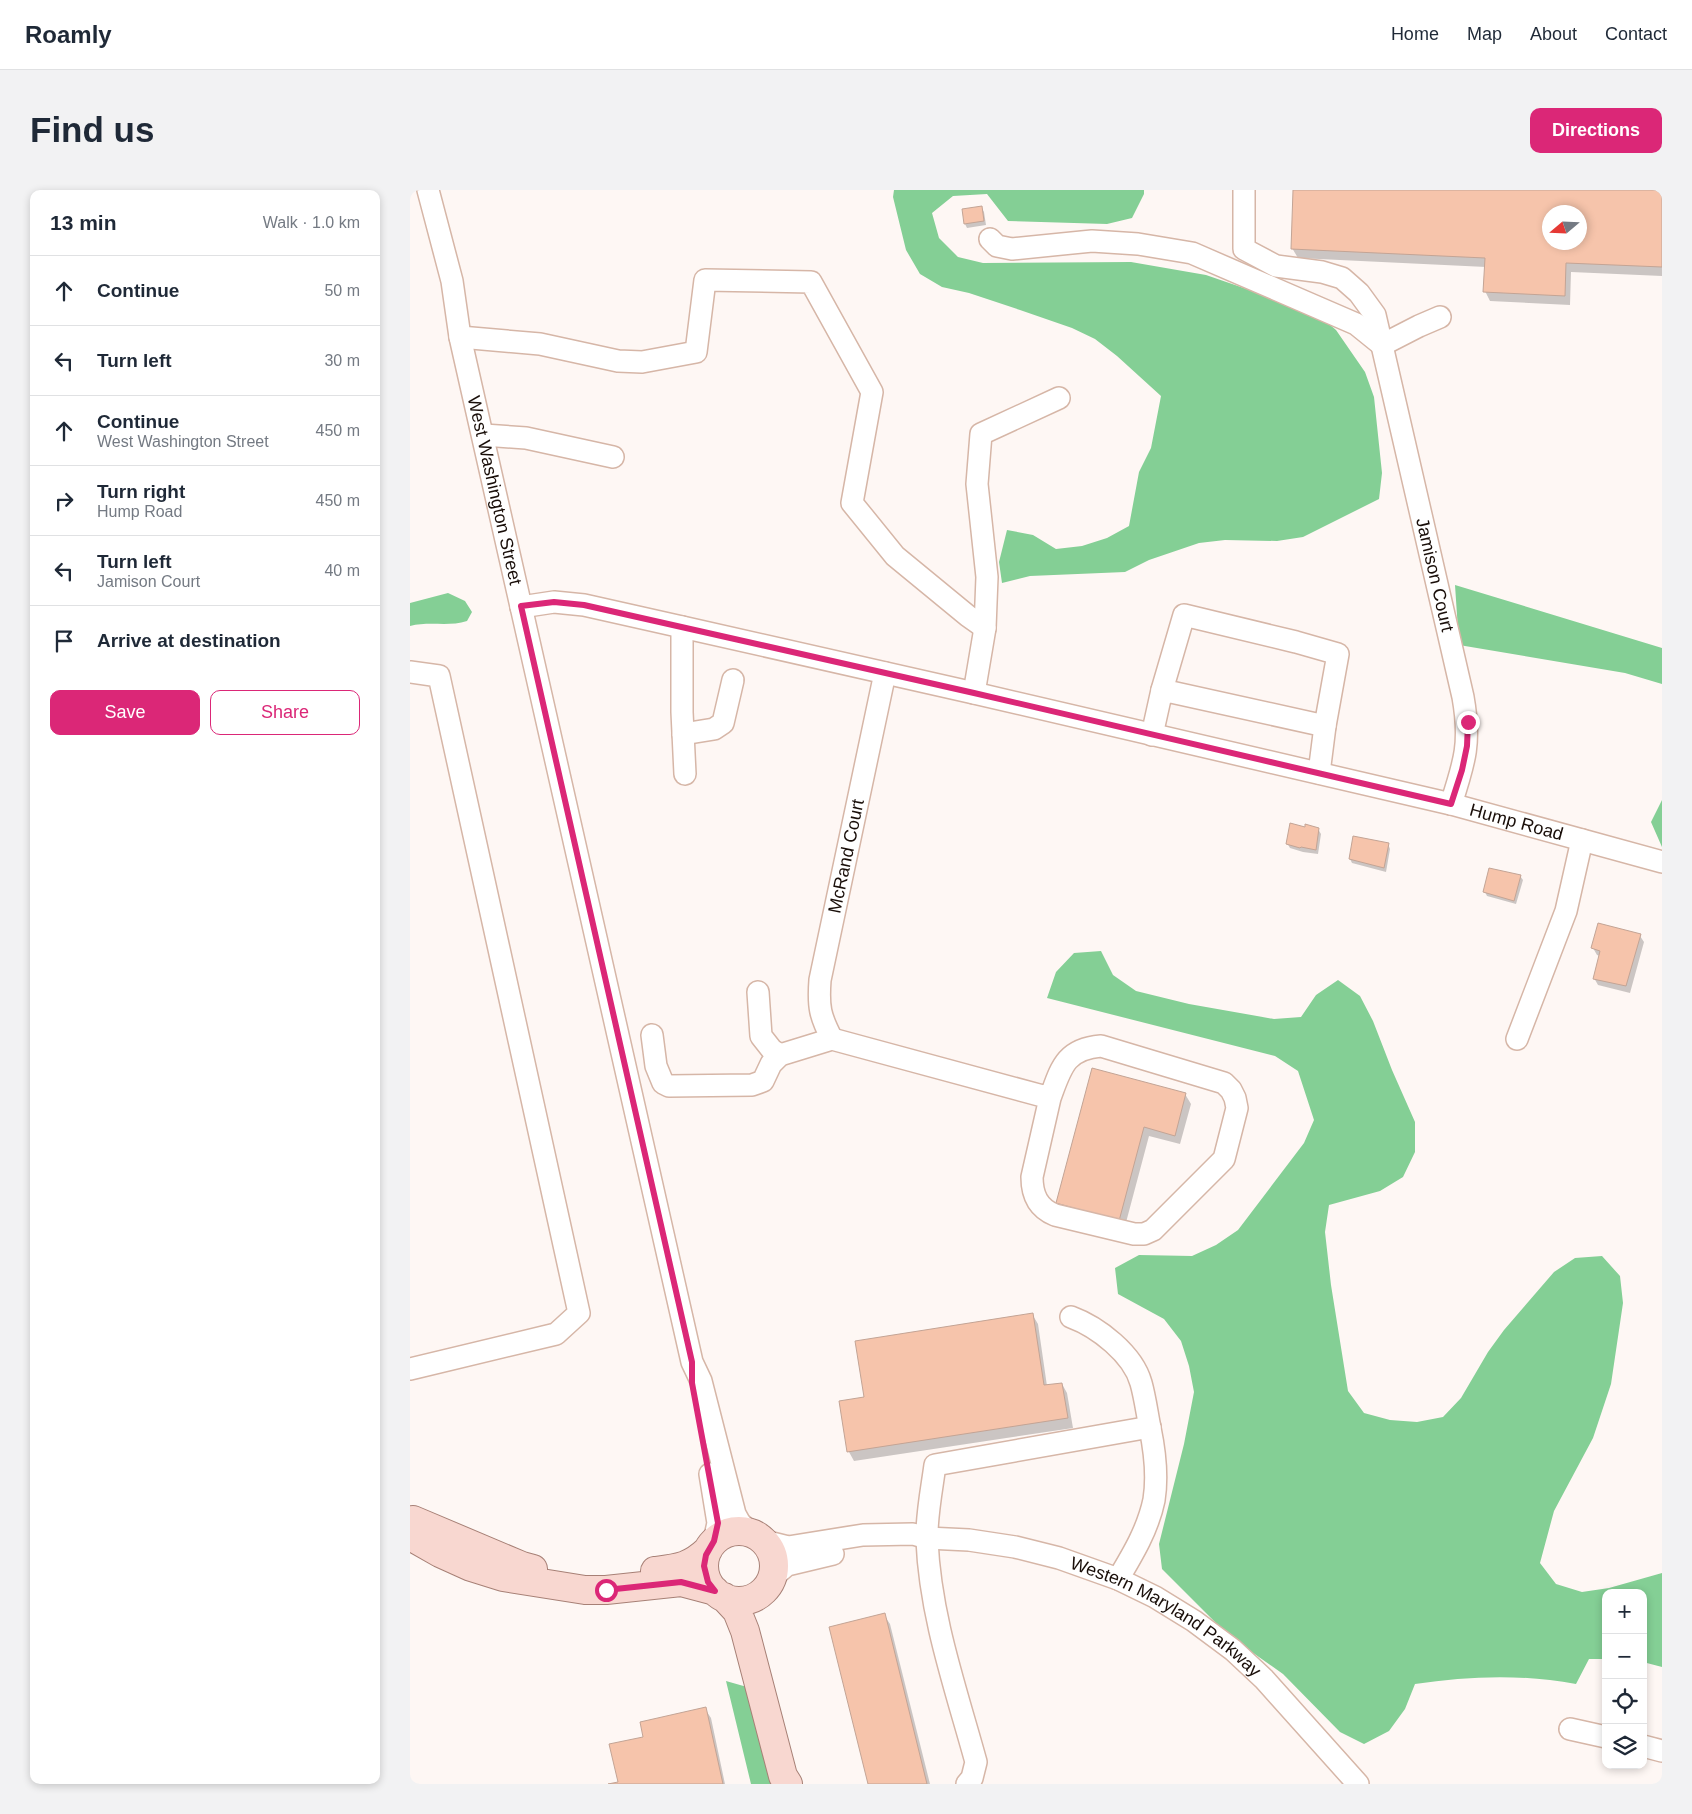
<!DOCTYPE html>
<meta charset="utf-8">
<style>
:root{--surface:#fff;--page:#f2f2f3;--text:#1f2937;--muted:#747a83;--line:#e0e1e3;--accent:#db2777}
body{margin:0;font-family:Helvetica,sans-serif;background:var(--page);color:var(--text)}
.controls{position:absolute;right:15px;bottom:15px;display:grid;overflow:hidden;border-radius:10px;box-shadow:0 2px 8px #0003}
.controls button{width:45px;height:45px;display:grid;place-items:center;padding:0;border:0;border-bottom:1px solid var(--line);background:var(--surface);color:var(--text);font:25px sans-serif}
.compass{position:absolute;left:1132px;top:15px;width:45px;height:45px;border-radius:50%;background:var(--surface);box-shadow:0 2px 8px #0003;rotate:251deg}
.stop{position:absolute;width:15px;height:15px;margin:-11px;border:4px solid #db2777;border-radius:50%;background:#fff}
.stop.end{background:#db2777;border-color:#fff;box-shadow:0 1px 5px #0008}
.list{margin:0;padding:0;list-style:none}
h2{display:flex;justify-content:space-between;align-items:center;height:65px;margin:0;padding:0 20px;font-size:21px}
h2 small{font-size:16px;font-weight:400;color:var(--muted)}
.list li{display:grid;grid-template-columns:32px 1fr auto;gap:15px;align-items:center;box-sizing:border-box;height:70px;padding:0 20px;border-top:1px solid var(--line)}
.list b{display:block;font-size:19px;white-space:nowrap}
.list p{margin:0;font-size:16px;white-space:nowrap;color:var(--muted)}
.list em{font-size:16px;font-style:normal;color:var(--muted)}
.actions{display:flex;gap:10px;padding:15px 20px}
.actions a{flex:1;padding:11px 0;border:1px solid var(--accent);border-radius:10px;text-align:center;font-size:18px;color:var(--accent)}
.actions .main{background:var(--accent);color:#fff}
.icon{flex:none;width:28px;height:28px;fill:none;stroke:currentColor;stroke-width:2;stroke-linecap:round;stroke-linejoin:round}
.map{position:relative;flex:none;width:1252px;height:1594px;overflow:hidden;border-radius:10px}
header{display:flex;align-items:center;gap:30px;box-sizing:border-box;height:70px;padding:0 25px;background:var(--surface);border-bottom:1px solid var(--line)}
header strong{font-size:24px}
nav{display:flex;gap:28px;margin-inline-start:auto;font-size:18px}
.intro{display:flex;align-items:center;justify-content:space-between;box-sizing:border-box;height:120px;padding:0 30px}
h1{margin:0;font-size:35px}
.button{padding:12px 22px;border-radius:10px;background:var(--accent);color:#fff;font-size:18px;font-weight:700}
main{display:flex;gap:30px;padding:0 30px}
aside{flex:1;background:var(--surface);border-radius:10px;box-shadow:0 2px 8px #0003}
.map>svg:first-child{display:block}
.forest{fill:#84cf95}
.shadow{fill:#0003;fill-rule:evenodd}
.building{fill:#f6c4ab;stroke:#c3a495;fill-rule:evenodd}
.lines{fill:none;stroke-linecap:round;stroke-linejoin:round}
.minor-casing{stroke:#d6b6a7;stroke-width:24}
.major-casing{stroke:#a78076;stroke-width:30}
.minor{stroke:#fff;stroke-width:21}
.major{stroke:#f8d7d0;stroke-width:28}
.route{stroke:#db2777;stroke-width:6}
.labels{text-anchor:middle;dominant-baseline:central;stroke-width:4;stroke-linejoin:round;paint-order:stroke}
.street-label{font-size:18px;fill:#190e09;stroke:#fef7f4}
</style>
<header>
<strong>Roamly</strong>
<nav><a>Home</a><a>Map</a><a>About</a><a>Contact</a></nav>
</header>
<div class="intro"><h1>Find us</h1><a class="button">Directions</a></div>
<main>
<aside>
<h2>13 min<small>Walk · 1.0 km</small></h2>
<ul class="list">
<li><svg class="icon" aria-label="ahead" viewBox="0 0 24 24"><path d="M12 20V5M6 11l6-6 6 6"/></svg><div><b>Continue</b></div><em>50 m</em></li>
<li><svg class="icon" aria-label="left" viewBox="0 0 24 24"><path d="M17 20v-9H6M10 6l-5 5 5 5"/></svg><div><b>Turn left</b></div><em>30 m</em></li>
<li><svg class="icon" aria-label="ahead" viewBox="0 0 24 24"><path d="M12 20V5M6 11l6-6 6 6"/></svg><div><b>Continue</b><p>West Washington Street</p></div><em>450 m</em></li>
<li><svg class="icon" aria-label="right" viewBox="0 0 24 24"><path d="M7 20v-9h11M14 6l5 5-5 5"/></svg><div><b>Turn right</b><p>Hump Road</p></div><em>450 m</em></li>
<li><svg class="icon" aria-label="left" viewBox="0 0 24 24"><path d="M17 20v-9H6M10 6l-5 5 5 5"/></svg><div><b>Turn left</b><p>Jamison Court</p></div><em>40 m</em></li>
<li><svg class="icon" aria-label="arrive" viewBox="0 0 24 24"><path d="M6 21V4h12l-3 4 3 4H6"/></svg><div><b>Arrive at destination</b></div></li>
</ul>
<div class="actions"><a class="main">Save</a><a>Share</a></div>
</aside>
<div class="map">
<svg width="1252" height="1594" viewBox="0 0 1252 1594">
<rect width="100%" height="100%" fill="#fef7f4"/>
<path class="forest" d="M484,0h250v4l-12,24 -25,6 -99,-3 -21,-27 -34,2 -21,17 7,25 19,19 25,6 148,-1 75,13 110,38 20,17 29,42 9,25 8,76 -3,26 -76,38 -26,4 -52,-1 -26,3 -50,17 -24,12 -95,4 -28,7 -3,-21 8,-32 26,5 23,14 26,-3 25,-8 22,-12 10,-54 12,-24 10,-52 -44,-40 -22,-17 -23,-11 -52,-18 -51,-17 -27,-6 -22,-13 -14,-24 -13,-53z
M1045,395l207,63v36l-37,-11 -166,-28z
M38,403l17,8 7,11 -5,9c-18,6 -38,0 -57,5v-23z
M1252,610v47l-11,-25z
M691,761l12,24 23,16 53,13 85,15 27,-2 15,-22 22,-15 22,16 13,25 19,49 23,52v30l-12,25 -23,14 -51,14 -4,27 6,53 17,106 16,22 26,7 27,2 26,-5 18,-19 27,-46 16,-22 50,-58 21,-14 27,-2 18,20 3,27 -12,81 -18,54 -39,73 -14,52 16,21 26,8 27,-4 53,-15v94l-19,-5v-69h-37v66h-17l-13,25c-54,-10 -107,-8 -161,0l-10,25 -16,22 -25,13 -24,-12 -57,-58 -44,-31 -21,-18 -56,-56 -3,-25 25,-100 10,-52 -5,-26 -8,-25 -17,-22 -46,-25 -3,-26 24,-13 53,1 24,-11 22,-15 66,-87 10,-23 -16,-49 -23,-15 -228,-58 9,-26 18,-19z
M316,1491l21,6 24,97h-20z"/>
<path class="shadow" d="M885,0h367v86l-91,-4 -1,33 -80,-4 -5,-10 1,-24 -188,-9 -6,-10zM1140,22h30v30h-30z
M571,17l3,5 2,13 -19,3 -2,-4z
M908,639l3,5 -3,20 -15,-2 -13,-4 -3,-5z
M978,654l2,5 -4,23 -34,-9 -2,-4z
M1110,686l3,4 -7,24 -29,-8 -2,-4z
M1230,746l4,6 -14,51 -32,-8 -4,-7 6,-22 -3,-1 -4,-7z
M683,879l92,25 6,10 -11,40 -31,-8 -25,94 -62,-17 -5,-10z
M622,1124l6,10 9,62 15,-2 5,9 6,35 -219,33 -5,-9 -8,-50 24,-4z
M474,1425l6,9 40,160h-61z
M295,1519l6,9 14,66h-111l5,-1 26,-46z"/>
<path class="building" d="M883,0h369v77l-96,-4 -1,33 -82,-4 2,-34 -194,-9zM1140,22h30v30h-30z
M572,16l2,15 -20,3 -2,-15z
M880,633l15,4v-3l14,4 -3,22 -15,-3 -1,1 -14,-4z
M943,646l36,7 -5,25 -35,-9z
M1079,678l32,7 -7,26 -31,-9z
M1188,733l43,11 -15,52 -33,-7 7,-28 -9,-3z
M682,878l94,25 -11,43 -31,-9 -25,94 -63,-18z
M623,1123l11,72 18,-2 6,35 -221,34 -8,-51 25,-4 -9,-56z
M475,1423l42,171h-59l-39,-157z
M296,1517l17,77h-115l10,-2 -9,-38 34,-7 -3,-15z"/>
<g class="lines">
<defs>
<g id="minor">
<path id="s1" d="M18,0l24,91 8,56 232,1025 9,19 34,133 5,9 10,9"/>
<path id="s2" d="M834,0v59l32,17 46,6 20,6 17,15 16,22 88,382c8,45 2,64 -12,107"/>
<path d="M580,49l7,7 15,3 80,-8 46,3 54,9 164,71 26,21"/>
<path d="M50,147l80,7 78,17 24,1 54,-10 9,-72 106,2 61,110 -20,111 43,53 73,60 17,12"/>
<path d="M972,155l37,-19 21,-9"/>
<path d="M74,245l42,3 87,19"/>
<path id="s3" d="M111,417l33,-5 30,3 98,22 292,66 477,111 211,58"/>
<path d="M272,437v85l3,62"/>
<path d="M0,482l29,4 140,637 -23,21 -146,35"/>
<path d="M752,500l22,-75 112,27 42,12 -13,72"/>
<path d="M564,503l11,-65 2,-51 -10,-93 4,-50 78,-36"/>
<path d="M273,544l31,-5 9,-6 10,-43"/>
<path d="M742,545l10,-45 163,36 -6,47"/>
<path d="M348,802l3,44 11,14 8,5"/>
<path d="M242,845l4,31 7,17 6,3 83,-1 11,-4 8,-17 9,-9 52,-16 218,59 -18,79c0,18 6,31 23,38l79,19h10l9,-4 71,-71 13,-51 -2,-10 -4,-8 -7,-7 -123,-37c-36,3 -40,22 -51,52"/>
<path id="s4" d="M422,849c-12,-23 -14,-32 -12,-59l65,-307"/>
<path d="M1107,849l49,-128 16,-71"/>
<path d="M661,1127c27,10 62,37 70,66 4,14 6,30 9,45 5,24 8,47 4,72 -6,29 -21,54 -36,79"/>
<path d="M300,1284l8,49 -4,18"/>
<path id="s5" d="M354,1351l24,6 75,-12 50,-1 14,4 42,2 46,7 44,11 59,21 37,18 39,24 39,29 31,29 94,105"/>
<path d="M363,1387l14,-12 46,-11"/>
<path d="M1160,1539l36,8"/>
<path d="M1233,1556l19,5"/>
<path d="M557,1594l5,-6 4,-16c-20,-73 -46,-146 -49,-222 -1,-23 5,-52 8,-75l215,-38"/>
</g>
<path id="major" d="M3,1330l109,46 11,3
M294 1376a35 35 0 1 1 70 0a35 35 0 1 1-70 0Z
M0,1346l30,17 31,14 32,10 82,13h21l75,-8 34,9
M245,1381c24,-3 35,-4 53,-21
M314,1407l13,14 8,20 38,145 5,8"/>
</defs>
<use href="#minor" class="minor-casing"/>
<use href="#major" class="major-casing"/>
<use href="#minor" class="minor"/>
<use href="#major" class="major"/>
</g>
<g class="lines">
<path class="route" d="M196,1400l75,-8 34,9 -7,-9 -4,-16 2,-11 8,-14 4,-18 -26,-140v-21l-171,-756 33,-4 30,3 390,88 477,111 11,-34 5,-24 1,-24"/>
</g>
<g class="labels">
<g class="street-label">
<text stroke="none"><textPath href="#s1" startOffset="308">West Washington Street</textPath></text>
<text stroke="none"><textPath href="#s2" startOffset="479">Jamison Court</textPath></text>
<text stroke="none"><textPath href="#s3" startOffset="1021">Hump Road</textPath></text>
<text stroke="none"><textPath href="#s4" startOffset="188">McRand Court</textPath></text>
<text stroke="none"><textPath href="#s5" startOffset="422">Western Maryland Parkway</textPath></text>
</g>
</g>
</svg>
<div class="controls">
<button>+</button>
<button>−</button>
<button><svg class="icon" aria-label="locate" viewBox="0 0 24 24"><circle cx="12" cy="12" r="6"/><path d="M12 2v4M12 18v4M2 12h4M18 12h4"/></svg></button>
<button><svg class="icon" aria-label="layers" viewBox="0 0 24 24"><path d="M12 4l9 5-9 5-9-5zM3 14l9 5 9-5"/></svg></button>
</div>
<svg class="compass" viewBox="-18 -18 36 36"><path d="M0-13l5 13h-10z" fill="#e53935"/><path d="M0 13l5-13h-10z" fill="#747a83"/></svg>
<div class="stop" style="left:196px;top:1400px"></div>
<div class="stop end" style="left:1058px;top:532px"></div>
</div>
</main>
